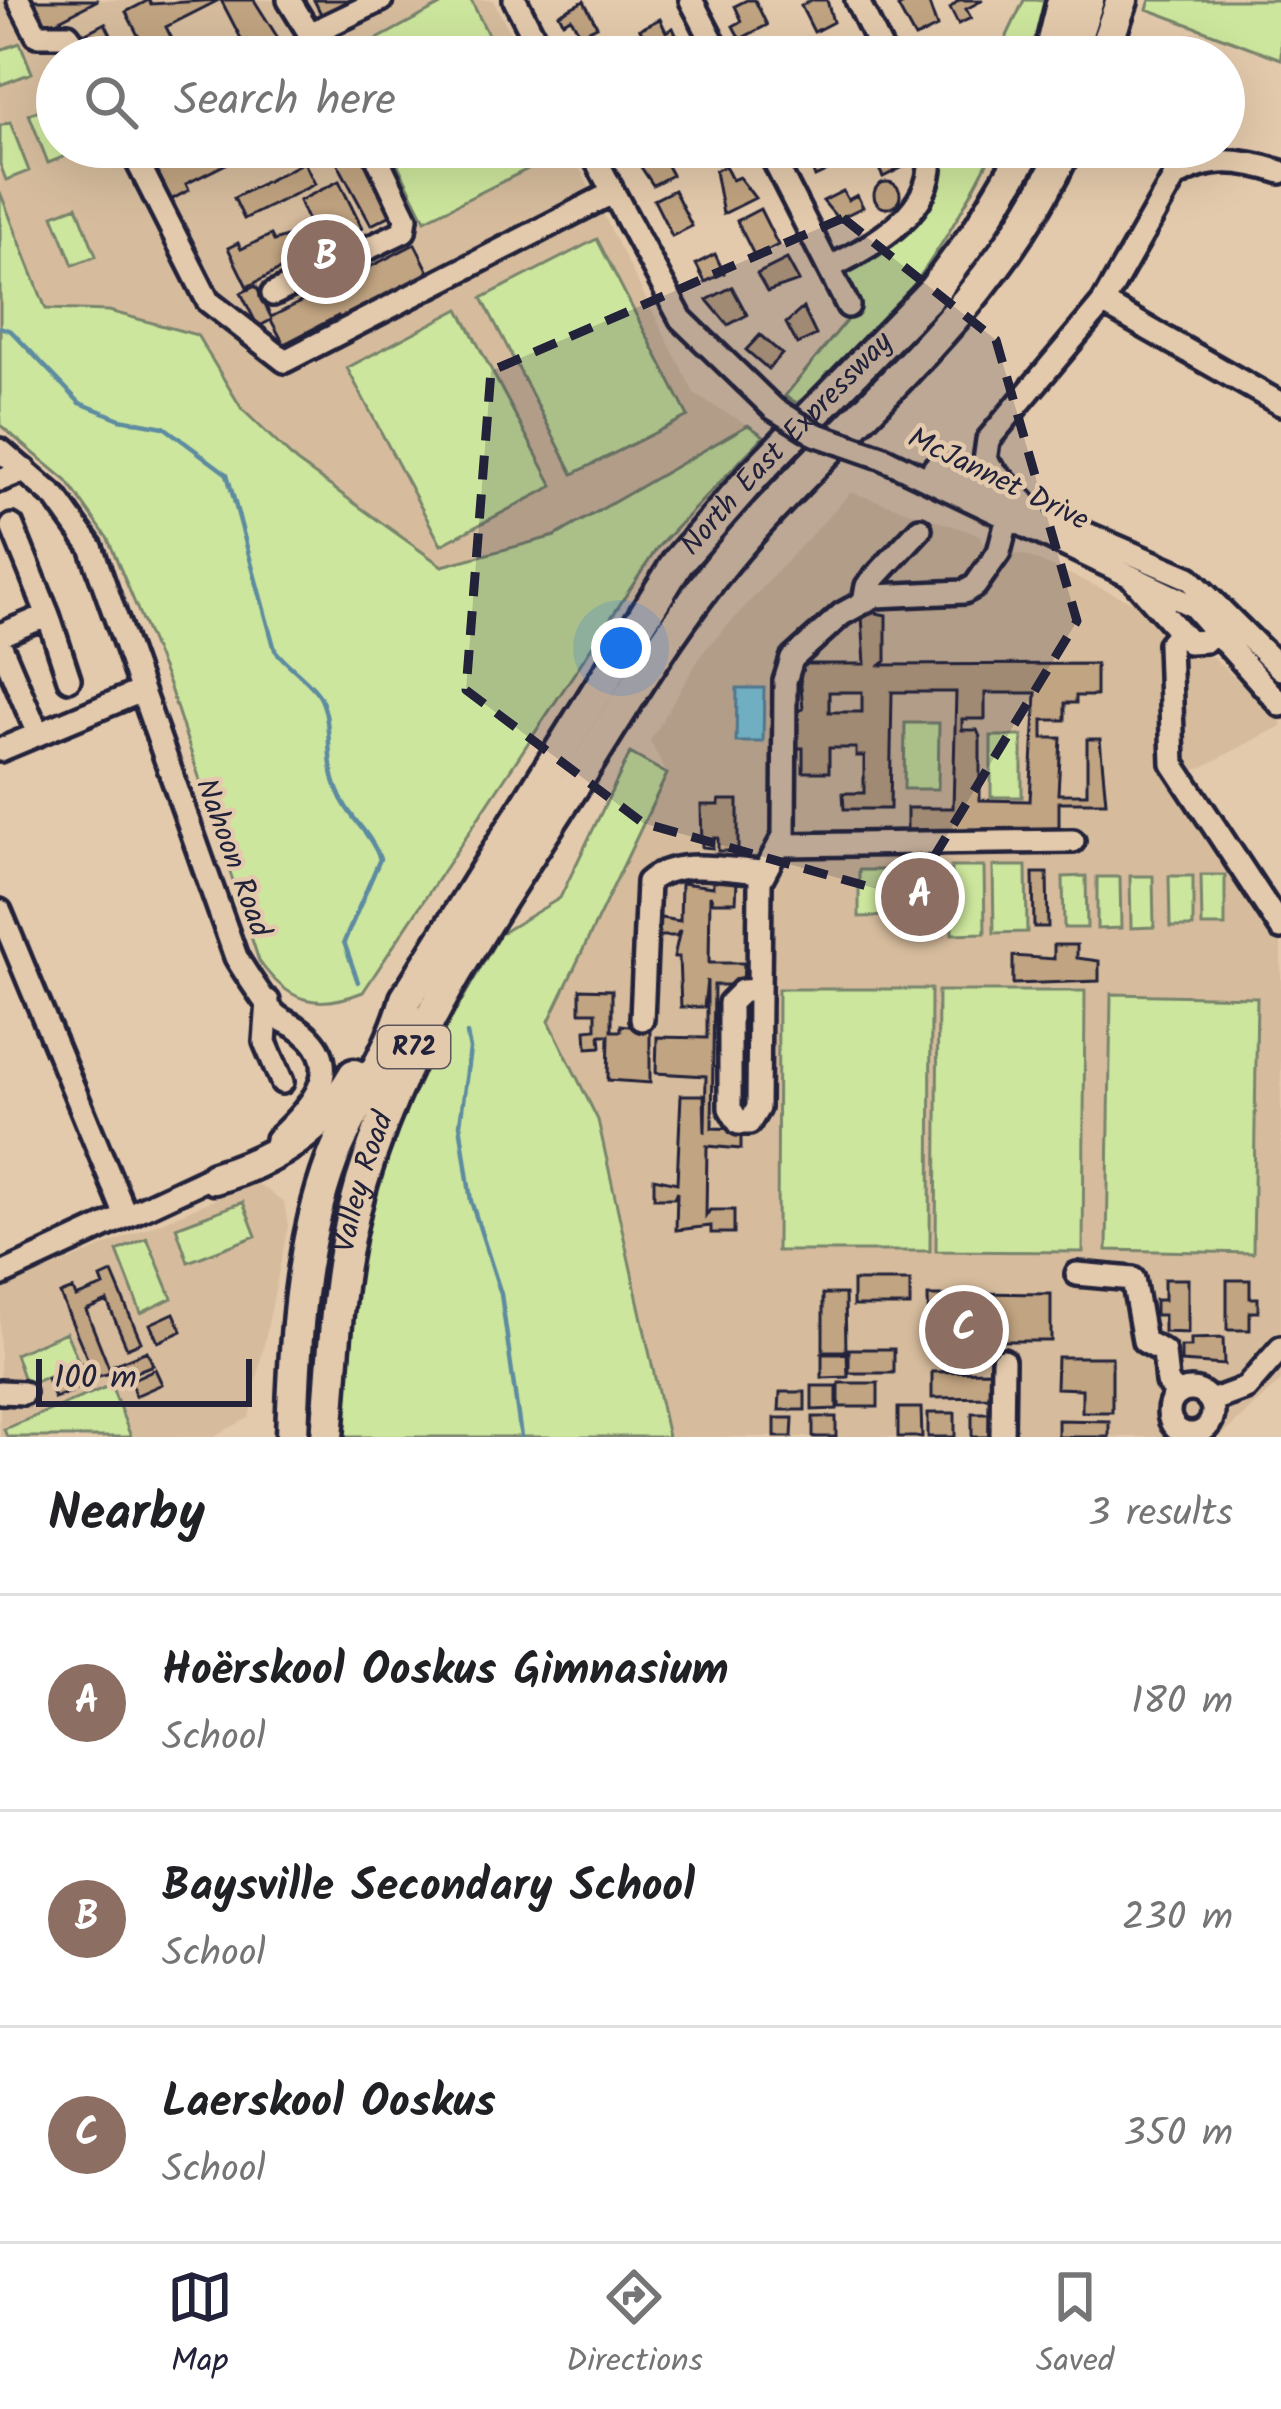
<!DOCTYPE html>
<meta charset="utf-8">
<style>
:root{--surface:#fff;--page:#f6f6f6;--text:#202124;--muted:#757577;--line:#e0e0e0;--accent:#22223b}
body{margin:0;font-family:Kalam,sans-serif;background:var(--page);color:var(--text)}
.scale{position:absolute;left:36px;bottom:30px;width:216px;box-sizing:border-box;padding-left:12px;border:6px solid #22223b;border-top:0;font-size:33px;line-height:42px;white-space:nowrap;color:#22223b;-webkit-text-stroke:9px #e4caac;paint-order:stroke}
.you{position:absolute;left:621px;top:648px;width:42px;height:42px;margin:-30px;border:9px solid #fff;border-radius:50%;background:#1a73e8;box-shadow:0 0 0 18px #1a73e833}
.badge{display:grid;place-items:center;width:78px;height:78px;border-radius:50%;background:var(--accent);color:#fff;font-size:39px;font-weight:700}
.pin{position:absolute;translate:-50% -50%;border:6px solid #fff;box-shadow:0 3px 12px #0006}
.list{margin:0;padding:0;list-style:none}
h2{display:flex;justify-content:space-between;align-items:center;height:156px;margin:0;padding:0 48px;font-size:51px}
h2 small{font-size:39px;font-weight:400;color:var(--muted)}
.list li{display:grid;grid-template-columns:78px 1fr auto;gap:36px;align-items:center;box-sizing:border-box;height:216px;padding:0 48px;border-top:3px solid var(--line)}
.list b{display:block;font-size:45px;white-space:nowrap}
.list p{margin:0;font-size:39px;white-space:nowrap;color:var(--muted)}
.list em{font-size:39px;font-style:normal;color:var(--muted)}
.icon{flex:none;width:66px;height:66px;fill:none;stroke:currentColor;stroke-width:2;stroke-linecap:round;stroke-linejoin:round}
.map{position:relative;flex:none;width:1281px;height:1437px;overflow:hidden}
.search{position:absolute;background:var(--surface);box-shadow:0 12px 48px #0002;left:36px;right:36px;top:36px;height:132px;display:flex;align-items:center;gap:30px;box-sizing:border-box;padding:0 42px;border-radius:66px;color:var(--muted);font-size:45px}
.sheet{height:804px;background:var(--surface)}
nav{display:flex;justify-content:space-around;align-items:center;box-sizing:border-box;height:168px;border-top:3px solid var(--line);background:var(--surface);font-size:33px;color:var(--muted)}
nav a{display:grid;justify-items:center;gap:6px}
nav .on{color:var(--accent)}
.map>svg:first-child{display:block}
.built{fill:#d6bc9d}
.green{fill:#cde69d;stroke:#78846c;stroke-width:3}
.water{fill:#84d1e3;stroke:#5d8ba0;stroke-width:3}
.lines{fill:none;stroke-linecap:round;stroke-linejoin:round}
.stream{stroke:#5d8ba0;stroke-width:4.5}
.building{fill:#c1a481;stroke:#22223b;stroke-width:3;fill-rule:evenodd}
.minor-casing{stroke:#22223b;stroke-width:30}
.highway-casing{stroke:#22223b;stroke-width:39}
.minor{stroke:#e4caac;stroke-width:21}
.highway{stroke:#e4caac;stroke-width:30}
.minor-bridge-casing{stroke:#22223b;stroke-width:30;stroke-linecap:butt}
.minor-bridge{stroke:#e4caac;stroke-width:21}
.marked{fill:#22223b;fill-opacity:0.2;stroke:#22223b;stroke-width:9;stroke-dasharray:24 15;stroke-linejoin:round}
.labels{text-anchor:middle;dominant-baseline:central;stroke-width:9;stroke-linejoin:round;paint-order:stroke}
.shield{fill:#e4caac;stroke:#5c545d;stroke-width:3}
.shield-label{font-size:27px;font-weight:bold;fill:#22223b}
.street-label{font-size:30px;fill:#22223b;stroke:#e4caac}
</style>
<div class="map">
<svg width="1281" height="1437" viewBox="0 0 1281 1437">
<rect width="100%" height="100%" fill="#e4caac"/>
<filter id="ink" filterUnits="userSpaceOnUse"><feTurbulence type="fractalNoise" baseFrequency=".00833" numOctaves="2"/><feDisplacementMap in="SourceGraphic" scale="24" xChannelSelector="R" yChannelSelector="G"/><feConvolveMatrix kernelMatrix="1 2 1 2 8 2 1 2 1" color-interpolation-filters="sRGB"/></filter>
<g filter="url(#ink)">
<path class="built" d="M0,0h493l30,57h-466v90h512l21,42 -4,7 15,14 94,185 53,30 -193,111 -112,30 -146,-104 -55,-53 -45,-74 -88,-24 -63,-2 -46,-117z
M851,492l129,43 4,9 15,8 26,3 108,47 46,53 34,2 68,64v5l-88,46 88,127v482l-61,56h-552l-70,-317 -49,-99 118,-247 -17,-33 53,-89z
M249,1185h11l24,17 4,24 -39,192 -37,19h-212v-147z"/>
<path class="green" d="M450,0h21l28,57h-155z
M1024,0h23l-16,57h-34z
M1150,0h131v59l-134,-50z
M20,43l12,30 -32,12v-35z
M52,105l5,42h11l3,7 -23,9 -19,-49z
M10,122l19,49 -23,9 -6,-16v-38z
M389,147h155l6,11 -125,62z
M953,147h42c-47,96 -109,194 -198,256l-12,-7 74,-91 -14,-24 4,-10 80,-74z
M0,192l46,117 63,2 88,24 45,74 55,53 145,104 113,-30 193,-111 16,11 -106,111 -295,445c-47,19 -75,10 -104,-31l-90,-276 -61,-146 -41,-58 -67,-56z
M77,206l19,50 -23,9 -20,-50z
M597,239l91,177 -115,58 -91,-176z
M459,309l94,177 -112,59 -94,-177z
M905,723h34l-1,66h-34z
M991,736h31v61h-31z
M630,753l37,21 -118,247 49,99 70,317h-326l18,-187 31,-126 109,-190 60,-36z
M993,866h33l1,66 -33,1z
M951,867h33l1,66 -33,1z
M942,868l1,66 -33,1 -1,-66z
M894,870l1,46 -36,1v-47z
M1201,875h24v51h-23z
M1086,876l1,52h-23l-1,-51z
M1130,876h23l1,51 -23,1z
M1169,876h24v51h-23z
M1097,877h23l1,51 -24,1z
M778,989h153l-1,262h-153z
M938,991h147l-2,261 -147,-1z
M1111,994l146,3 -4,256 -146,-3z
M243,1202l13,34 -68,26 -12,-35z
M147,1238l25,60 -31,15 -24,-62z
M66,1332l13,31 -53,23 -11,-32z
M111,1385l20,52h-124l-3,-8z"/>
<path class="water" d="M737,688h27l-1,54h-27z"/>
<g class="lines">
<path class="stream" d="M0,327l11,4 69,72 40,16 44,8 63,47 48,176c13,17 36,31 45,47 13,24 5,63 17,92 10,28 33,42 43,70l-36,83 14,40
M467,1034l3,15 -10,75 11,77 30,93 20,143"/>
</g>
<path class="building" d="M33,0h65l-60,31 -14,-26z
M149,0l2,4 68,-4 -53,27 15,30h-32l-23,-45z
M221,0h33l36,57h-61l17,-9z
M314,0h46l-37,18z
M747,0h8l12,25 -27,14 -7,-13 9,-5 -7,-15z
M812,0h15l6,22 -19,10 -13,-26z
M911,0l17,1 9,26 -22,11 -17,-31z
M959,0h24l-17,9 5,9 -13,6 -8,-16z
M584,1l13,25 -17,8 -9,-16 -8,4 -4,-8z
M660,19l6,13 7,-4 4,9 -7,4 4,16h-8l-5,-9 -10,4 -11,-23z
M105,23l17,34h-32l-10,-21z
M769,44l11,13h-31l-1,-2z
M944,48l2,5 8,-5 5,9h-36l-3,-5 7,-3 3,5z
M134,147h33l7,12 24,-12h62l-74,37 3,6 -26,14z
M354,147h10l31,66 -24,12 -37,-68z
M642,147l7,9 10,-5 13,24 -19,10 -22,-33z
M804,147h33l-8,4 9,15 -23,11z
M884,147l5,11 15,-8 7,13 -28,14 -13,-26z
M304,162l11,22 -71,35 -10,-21z
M725,166l7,14 7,-3 16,21 -32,16 -8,-43z
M339,181l23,47 -42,21 -21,-48z
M874 195a13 13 0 1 1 26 0a13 13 0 1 1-26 0Z
M674,190l18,36 -20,10 -18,-36z
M843,191l5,9 9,-5 6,12 -25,12 -15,-18z
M760,209l18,36 -23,12 -18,-36z
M295,234l11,22 -59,31 -19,-39 10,-5 3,6 30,-14 3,6z
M415,244l17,34 -90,46 -4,-8 -54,28 -13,-24 -13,7 -17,-34 15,-7 15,31z
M715,254l9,19 -19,9 -9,-18z
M787,259l12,22 -32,11 -10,-18z
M732,287l15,28 -19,10 -21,-25z
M803,308l13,27 -19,9 -11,-21z
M760,335l22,19 -14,15 -22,-19z
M867,611l19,4v46l-5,4 215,-1v32h-20v7h-11v17h-22v18h18l-3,56h29v-55h13l6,63h-47v27h-79v9l-73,-2v-28h46l3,-116h-64l-2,117h-46l-1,-16h21v-37h-8v-8h-27v24h-26v-24h-12v-34l12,-5 -4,-45h66l-3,-48zM829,692h33v20h-33zM985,693h51l-6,108 -50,-1v-63l-3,-7h-15v-11h23z
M719,800h19v51h-20v-13h-5v10l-11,-1 -1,-42h18z
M1033,873h14l1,54h-14z
M713,881h24l-1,21h-23l-3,-7 -1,68h35l-1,22h-29l-2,143 29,1v20l-34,-3 -1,70 4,-6h24v23h-23v-7l-35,4 1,-38 -3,6h-20v-20l23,5 4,-88h23l1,38 1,-57 -50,-3 1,-36 50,1v-58l-3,27h-23l-2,-50h-5l6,-27 -4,6h-22v-19l26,4 1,-38 32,4z
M1054,945h23v13l22,3v20l-86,3v-28l41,3z
M580,989l32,1v41h9v-6l29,4v54l-42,-3 1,-45h-9l1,12 -14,1 -1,-18 10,-1v-17h-16z
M112,1273l29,69 -14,6 -20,-47 -21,9 25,63 -16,4 -35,-83 13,-5 3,8 28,-11 -3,-8z
M1164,1279h24v54l-24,-1v-17h-9v-15h9z
M1227,1280h23v18h8v14h-8v18h-23z
M853,1281h57v25h-57z
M970,1293l81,1v47h-82z
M823,1294h22l1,57h-23z
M928,1296h25v46h-24z
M174,1313l8,18 -24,11 -8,-18z
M1223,1338l1,27 -43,-3v-15h10v-8z
M849,1349h45v24h-45z
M147,1351l6,14 -35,14 -5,-14z
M822,1354h25l1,23 -26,1z
M1057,1357h55v55h-30v-23l-26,-1z
M83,1363l8,19 -16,7 -8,-19z
M155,1369l7,15 -27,12 -4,-16z
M994,1371l1,26 -63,1v-26z
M63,1372l8,20 -17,6 -7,-20z
M839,1383h39v24h-39z
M812,1386h25v23l-25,1z
M780,1392h25v18h-26z
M898,1408h23l1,29h-24z
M928,1413h27v24h-27z
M972,1413h24v24h-24z
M813,1417h23v20h-23z
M775,1418h18l-1,19h-17z
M1058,1420l51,1v16h-51z"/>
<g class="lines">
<defs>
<path id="minor" d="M19,0l18,35h31l16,22
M289,0l21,34 71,-34
M515,0l29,57
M691,0l30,57
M857,0l28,57
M318,32l12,25
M130,147l78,154 77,60 327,-168
M589,147l92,172 92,89
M767,147l81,159
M829,268c45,-23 112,-59 100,-121
M273,294l131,-63 2,-13 -34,-71
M1103,303l178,101
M0,450l56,48 35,49 145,410c11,19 24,37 36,54 7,10 22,13 31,21 46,37 4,79 -26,107
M881,457l312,149 88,99
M934,468l255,110 92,91
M0,480l25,-10
M1024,502l-39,-41 3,-21 115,-137 71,-125c35,-23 69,-18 107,-6
M12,526l36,89
M1133,579l56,63 16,-1 19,-23
M864,601l3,-15 53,-57
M1178,634l-9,10 4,120 108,164
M0,635l48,-20 21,64
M0,644l38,90
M0,750l139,-58
M783,845l290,-4
M0,911l126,305
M759,990l-17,1 -12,12v105l9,15h10l9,-15 2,-227 24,-45 1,-155 7,-22 50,-45 33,-18 89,-4 11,-6 24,-34 10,-39 -31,-29
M268,1001l-3,41 17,40
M642,1019l6,-137c28,-25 79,-12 115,-10
M1077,1274l56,5 11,62 20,11 3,30 11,12
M0,1275l225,-105
M1169 1412a22 22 0 1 1 44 0a22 22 0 1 1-44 0Z
M0,1392l23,1
M1211,1401l35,-13 35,-40
M1002,1437l1,-77"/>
<g id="highway">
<path d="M1049,57l14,-57"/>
<path d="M1069,57l19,-57"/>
<path d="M1102,57l20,-57"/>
<path d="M214,1178c61,-18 108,-47 140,-103"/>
<path id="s1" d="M292,1437c3,-93 7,-189 40,-277 21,-55 59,-104 74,-161l272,-437 77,-88 179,-184 44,-59 50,-84"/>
<path id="s2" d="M327,1437c5,-57 7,-115 16,-172 28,-180 135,-331 231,-480 53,-84 104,-172 170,-247 114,-128 249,-231 322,-391"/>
</g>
</defs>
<use href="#minor" class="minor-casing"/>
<use href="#highway" class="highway-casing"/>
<use href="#minor" class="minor"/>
<use href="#highway" class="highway"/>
<defs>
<path id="minor-bridge" d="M773,408l42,26 66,23"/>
</defs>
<use href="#minor-bridge" class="minor-bridge-casing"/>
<use href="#minor-bridge" class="minor-bridge"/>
</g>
</g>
<path class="marked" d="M843,218l153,122 81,281 -168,277 -266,-75 -177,-133 25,-319z"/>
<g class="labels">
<rect class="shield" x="378" y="1026" width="72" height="42" rx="9"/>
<g class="shield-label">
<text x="414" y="1047">R72</text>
</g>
<g class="street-label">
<text stroke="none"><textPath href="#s1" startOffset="1134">North East Expressway</textPath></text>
<text transform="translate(998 480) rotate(26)">McJannet Drive</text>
<text transform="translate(232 858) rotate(70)">Nahoon Road</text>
<text stroke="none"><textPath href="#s2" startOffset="258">Valley Road</textPath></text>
</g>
</g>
</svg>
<div class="scale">100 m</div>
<div class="you"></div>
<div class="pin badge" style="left:920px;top:897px;background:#8d6e63">A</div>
<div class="pin badge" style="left:326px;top:259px;background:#8d6e63">B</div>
<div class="pin badge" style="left:964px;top:1330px;background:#8d6e63">C</div>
<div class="search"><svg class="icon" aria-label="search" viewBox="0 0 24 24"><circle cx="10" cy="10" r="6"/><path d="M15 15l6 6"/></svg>Search here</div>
</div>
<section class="sheet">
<h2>Nearby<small>3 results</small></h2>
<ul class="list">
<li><span class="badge" style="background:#8d6e63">A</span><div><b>Hoërskool Ooskus Gimnasium</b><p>School</p></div><em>180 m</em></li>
<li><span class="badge" style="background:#8d6e63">B</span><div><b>Baysville Secondary School</b><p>School</p></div><em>230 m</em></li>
<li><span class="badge" style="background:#8d6e63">C</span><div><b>Laerskool Ooskus</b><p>School</p></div><em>350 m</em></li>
</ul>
</section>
<nav>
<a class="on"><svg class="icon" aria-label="map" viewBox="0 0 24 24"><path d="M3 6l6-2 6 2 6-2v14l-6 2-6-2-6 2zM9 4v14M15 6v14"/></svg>Map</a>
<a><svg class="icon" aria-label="directions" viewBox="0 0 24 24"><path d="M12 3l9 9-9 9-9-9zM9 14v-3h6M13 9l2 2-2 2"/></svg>Directions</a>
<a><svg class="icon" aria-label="saved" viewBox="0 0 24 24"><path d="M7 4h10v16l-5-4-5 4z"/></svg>Saved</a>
</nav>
